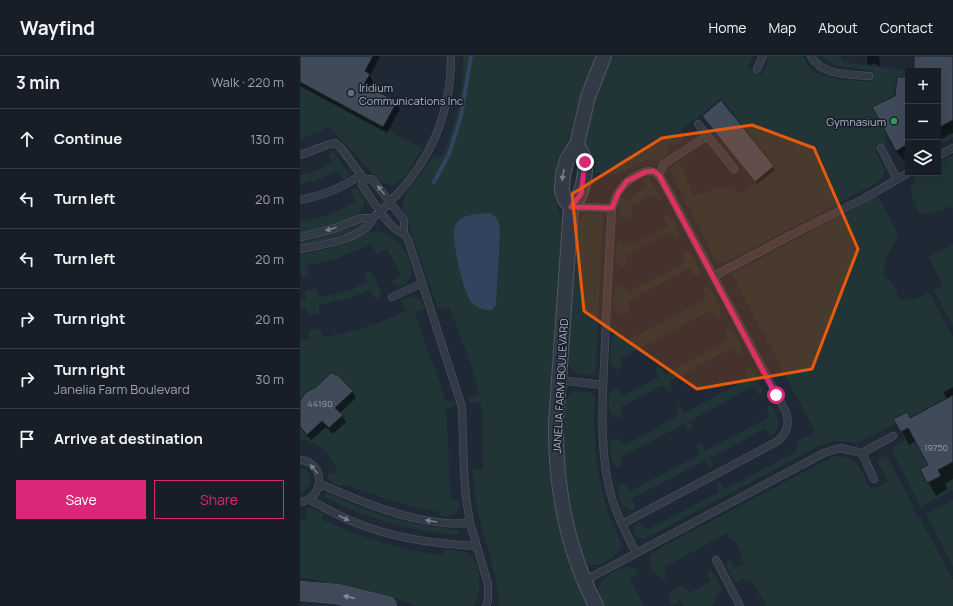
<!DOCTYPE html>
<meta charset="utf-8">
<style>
:root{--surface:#171e28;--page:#242b34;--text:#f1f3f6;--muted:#9ea2a8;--line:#363c45;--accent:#db2777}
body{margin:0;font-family:Manrope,sans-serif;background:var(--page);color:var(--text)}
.controls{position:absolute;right:12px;top:12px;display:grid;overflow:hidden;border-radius:0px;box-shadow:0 4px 16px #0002}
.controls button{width:36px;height:36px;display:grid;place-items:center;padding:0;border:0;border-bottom:1px solid var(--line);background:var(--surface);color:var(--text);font:20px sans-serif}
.stop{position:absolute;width:12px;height:12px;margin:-9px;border:3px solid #db2777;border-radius:50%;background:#fff}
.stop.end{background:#db2777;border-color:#fff;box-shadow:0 1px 4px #0008}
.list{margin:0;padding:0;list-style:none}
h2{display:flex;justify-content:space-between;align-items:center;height:52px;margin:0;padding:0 16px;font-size:17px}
h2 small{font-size:13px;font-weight:400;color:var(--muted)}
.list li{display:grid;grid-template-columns:26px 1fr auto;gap:12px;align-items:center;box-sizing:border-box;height:60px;padding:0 16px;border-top:1px solid var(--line)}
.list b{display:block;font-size:15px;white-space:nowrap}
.list p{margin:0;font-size:13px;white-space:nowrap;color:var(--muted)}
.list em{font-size:13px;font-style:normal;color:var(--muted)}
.actions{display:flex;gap:8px;padding:12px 16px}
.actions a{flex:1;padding:9px 0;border:1px solid var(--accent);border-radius:0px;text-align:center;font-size:14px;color:var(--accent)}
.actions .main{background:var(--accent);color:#fff}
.icon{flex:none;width:22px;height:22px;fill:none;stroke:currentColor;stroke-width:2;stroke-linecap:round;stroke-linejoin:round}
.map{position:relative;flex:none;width:653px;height:550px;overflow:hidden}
header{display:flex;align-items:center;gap:24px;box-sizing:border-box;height:56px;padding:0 20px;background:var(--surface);border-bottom:1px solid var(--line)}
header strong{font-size:19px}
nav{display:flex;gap:22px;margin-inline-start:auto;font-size:14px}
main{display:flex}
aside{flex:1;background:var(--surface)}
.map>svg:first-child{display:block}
.green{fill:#213436}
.water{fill:#32445d}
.shadow{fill:#0007}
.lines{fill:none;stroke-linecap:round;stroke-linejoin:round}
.stream{stroke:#32445d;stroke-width:4}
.building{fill:#404b5a;stroke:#1a212c}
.service-casing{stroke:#505864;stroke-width:8}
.minor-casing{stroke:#505864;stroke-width:16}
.secondary-casing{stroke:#505864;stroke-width:20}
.service{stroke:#323a46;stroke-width:7}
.minor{stroke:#323a46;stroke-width:14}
.secondary{stroke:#404959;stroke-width:19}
.oneway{fill:#757e8b}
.oneway2{fill:#818a99}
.route{stroke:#db2777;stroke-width:5}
.marked{fill:#e8590c;fill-opacity:0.2;stroke:#e8590c;stroke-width:3;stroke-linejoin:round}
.service-dot{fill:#5c6f8a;stroke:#181f2a;stroke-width:1.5}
.leisure-dot{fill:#2e9e5b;stroke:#181f2a;stroke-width:1.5}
.labels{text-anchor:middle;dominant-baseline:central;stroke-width:3;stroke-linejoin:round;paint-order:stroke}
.number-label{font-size:9px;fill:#919aa9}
.poi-label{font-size:11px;fill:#acb5c3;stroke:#181f2a;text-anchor:start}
.street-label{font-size:11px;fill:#acb5c3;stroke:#181f2a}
</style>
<header>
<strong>Wayfind</strong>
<nav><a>Home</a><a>Map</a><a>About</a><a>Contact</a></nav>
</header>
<main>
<aside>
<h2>3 min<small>Walk · 220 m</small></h2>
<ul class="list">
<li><svg class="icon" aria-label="ahead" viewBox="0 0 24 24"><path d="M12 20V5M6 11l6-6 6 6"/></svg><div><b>Continue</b></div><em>130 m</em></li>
<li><svg class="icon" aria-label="left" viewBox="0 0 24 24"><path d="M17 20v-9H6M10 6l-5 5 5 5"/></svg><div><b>Turn left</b></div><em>20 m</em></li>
<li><svg class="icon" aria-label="left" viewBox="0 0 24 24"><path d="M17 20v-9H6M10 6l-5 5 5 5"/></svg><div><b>Turn left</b></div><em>20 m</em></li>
<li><svg class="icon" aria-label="right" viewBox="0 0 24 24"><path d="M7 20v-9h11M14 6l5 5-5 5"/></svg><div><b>Turn right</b></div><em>20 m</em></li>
<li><svg class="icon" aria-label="right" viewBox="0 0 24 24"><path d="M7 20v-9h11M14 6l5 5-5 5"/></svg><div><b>Turn right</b><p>Janelia Farm Boulevard</p></div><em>30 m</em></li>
<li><svg class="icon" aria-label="arrive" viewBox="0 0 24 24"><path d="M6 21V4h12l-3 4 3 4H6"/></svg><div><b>Arrive at destination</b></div></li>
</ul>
<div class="actions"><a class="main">Save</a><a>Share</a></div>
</aside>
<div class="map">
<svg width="653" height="550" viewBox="0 0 653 550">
<rect width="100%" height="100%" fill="#1f2835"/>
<path class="green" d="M163,0h134l-6,14 -13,35 -11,41 -9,13 -3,41 8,23 -15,211 1,38 3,22 12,54 7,20 17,38h-89l-2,-24 -20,-71 -5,-41 11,-1 -1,-59 -2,-8 -10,1 -2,-4 2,-2 9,-2 -7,-28 -23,-60 -11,2 -35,-100c0,-16 7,-21 17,-33 5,-6 9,-14 14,-21l7,3c14,-32 24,-67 22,-102z
M312,0h141l-5,12 8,5 6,1 8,-18h33c2,3 4,8 6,11 11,13 44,13 60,15l1,-11 -35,-6 -5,-2 -8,-7h18l3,6 68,9h-3v6h-11l-2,19 -23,12 15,27 -3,2 3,6 -12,8c8,14 16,23 -2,34l-149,78 -1,-2 -6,2 -48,-94 10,-7 15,34 31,-10 17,8 33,-28 -54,-67 -40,31 3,5 -2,6 -8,5 -6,-1v8l-7,8 -15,-1 -29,15 -24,-3 -4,-15 -4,-11 4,-24 10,-33z
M0,26l122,66c-5,10 -18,34 -29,37 -5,1 -10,-2 -14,-5l-51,-54 -7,5 -21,8z
M653,71v11l-15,8v-11z
M608,95v10h-6l-5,-4z
M32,96l3,1 13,20 1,2 -3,4h-3l-6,-8 -22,10 -15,3v-9l12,-3 20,-9 -3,-8z
M653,99v54l-6,-2 -5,3 -18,5 -6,-3 -8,-22 5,-10 -1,-4 5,-3h19v-10z
M348,121l13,21v2h-3l-4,-6 -25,13 4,7c-3,6 -11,6 -14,-1 -2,-4 -1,-10 0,-14l4,-1 5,3 5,-6 13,-7 -4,-9 2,-1z
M54,132l4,1c26,31 -39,41 -58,45v-12c19,-2 38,-11 55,-20l-4,-9v-3z
M578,140l21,40c-6,8 -19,31 -14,41 2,3 7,5 9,9 3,4 3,9 6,14l18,-2 8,-4h4l23,43v49l-10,6 3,6 -36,20 -4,-6 -12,7 2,5 -39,19 -21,-2 -15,4 -176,94c-10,0 -15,-9 -7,-16h3l5,7 73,-38 -3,-7 2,-3 3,1 4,6 72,-38 -2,-5 3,-1 -2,-3 19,-10 -83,-158z
M288,157h12l3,3v4l-7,145 -1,8c-12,5 -22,2 -27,-10l9,-139 5,-8z
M366,158c6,2 15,18 13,24l-3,1 -6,-7 -45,24 3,8 -3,3c-12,-1 -10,-17 -7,-25l3,-2 6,7 41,-21 -4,-9z
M63,164l4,1 -2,4c-21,10 -42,16 -65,21v-6l33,-7z
M78,175c6,2 12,3 17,8 12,10 28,44 3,48l-5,-4v-3l8,-5 -14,-26 -9,4h-2l-5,-9 -32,14 -32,8 1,10 -5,1 -1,-1 -2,-9v-13c15,-2 31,-6 46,-11 10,-4 20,-11 32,-12z
M653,188v82l-19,-36 9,-5 -15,-28z
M386,194c7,3 13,17 14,24l-2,2 -4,-1 -5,-7 -62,34 3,6v3c-19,12 -20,-15 -12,-25 7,-1 7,2 10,6l58,-30 -3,-8z
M67,216h3c6,4 10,16 11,23l-2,3h-4l-5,-8 -23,9 -28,6 1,7 -2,2 -11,1 -1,-7h-6v-8h6l-1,-8 1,-1 10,-1 3,7 21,-4 27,-10 -2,-5z
M407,231c6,4 16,22 14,30l-5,-1 -4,-6 -92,49 3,8c-17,11 -13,-24 -10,-32h5l6,7 82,-43 -2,-6v-5z
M108,241l11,1 6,9 -2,3 -8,3 27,76 3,12 8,-1 2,1v5l-9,3c3,30 2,60 5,90h8l1,5c-1,10 -10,14 -20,12l-1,-4c-34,-6 -64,-16 -96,-28l-2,2c-6,-1 -13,-4 -14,-10l2,-3h9c-6,-19 -19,-30 -38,-34v-98l9,-1v-10l11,-1 3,8c29,-4 56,-14 83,-26l-5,-10 2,-2z
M427,274c8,1 14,16 16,23l-2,2h-3l-6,-7 -62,33 2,6 -1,6 -3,-1 -5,-7 -42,22 2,5 -1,5 -6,1c-10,-5 -8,-18 -6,-27l6,-3 3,3 4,5 36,-19 -3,-6 1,-4 5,1 3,6 63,-34 -3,-6z
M447,312l5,2 10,19 -1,5h-3l-5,-7 -64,34 3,5 -2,4 -3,-1 -3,-5 -64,34 2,7 -2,2h-4c-6,-6 -8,-20 -3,-28h6l5,6 54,-29 -2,-6 1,-4 4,2 3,5 64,-34 -3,-8z
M274,335l16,1 5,6c-2,42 1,77 14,117 4,10 9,20 13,31 -2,8 -19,20 -28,19 -4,0 -7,-3 -11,-6l-11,-37 -5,-26 -4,-47 1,-45 3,-7z
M468,350h2c8,6 11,19 5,28l-5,1 -5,-6 -55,29 4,6 -2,3h-3l-4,-7 -73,39 4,8 -2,3c-13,2 -20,-17 -14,-26l6,-1 4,8 70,-37 -4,-7 2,-3 3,1 4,6 65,-34 -4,-8z
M608,372l20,37 -8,4 7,14 14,-7 -3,-6 15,-8v28l-27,14 -3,3 -3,-1 -26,-51v-9l11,-6 -4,-8z
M586,398l29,55 -1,3 2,5 4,1 33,62v26h-187l-13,-24 -3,1 -1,-2 -3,1 -2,-4 -8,5 -10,-18 1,-4h3l5,7 9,-4 -4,-8 1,-2 -6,-13h-3l-5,-8 -64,35 3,6 -1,4c-10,0 -17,-12 -16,-21l4,-5 181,-96c25,-1 27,17 38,34l16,-9 -11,-20z
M0,412c15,3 14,21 0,25z
M28,437l31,14 34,12 39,8 23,2 5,2 -1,2 -2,2c-47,-3 -90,-17 -132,-37l-1,-3z
M653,444v67l-27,-53 1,-2h3z
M10,451l14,7 -1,6c39,18 79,31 121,35l1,-4 2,-1c7,0 16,0 22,4 12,10 15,40 4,52h-55l-36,-12 -82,-17v-57l8,-1 -2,-6 1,-4z
M329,510c4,2 8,3 8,9l-7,4 14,27h-40c-9,-18 -7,-24 10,-34 5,-2 9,-5 15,-6z
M409,514l4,2 10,18 -8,5 1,3 -2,1 1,3 -3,2 1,2h-29l-4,-6 -6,4h-3l-2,-7 1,-5 11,-7 2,1 6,7 22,-12 -4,-6z"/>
<path class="water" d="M189,157c9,3 10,10 11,19l-4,73 -4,5c-7,1 -15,-2 -20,-7 -9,-10 -19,-58 -18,-72 0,-4 2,-8 5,-11 7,-6 21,-6 30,-7z"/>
<path class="shadow" d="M0,0h80l-10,20 3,5 -4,7 27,15 4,6 -13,24 -87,-47z
M567,0h12l1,11 -5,-4 -6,2 -2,-3z
M615,0h38v77l-15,8v-70h-23z
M608,22v79l-6,3 -6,-10v-54z
M421,46l54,68 -18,14 -52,-65z
M653,332v91l-8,5 3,5 -12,7 -15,-27 8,-4 -13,-24 -7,4 -14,-26h15l37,-20 -3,-7z
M52,335l4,7 -16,15 6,9 -13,12 -7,-7 -15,13 -11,-12v-25z"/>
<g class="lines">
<path class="stream" d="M134,126l15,-28 12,-38 10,-60"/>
</g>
<path class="building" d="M0,0h73l-8,15 5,3 -6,10 33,18 -14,25 -83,-45z
M614,0h39v64l-15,8v-57h-24z
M597,21h11v67l-12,7 -24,-44 23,-11z
M421,44l53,66 -19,16 -53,-66z
M32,316l3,3 2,-1 16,17 -18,17 8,7 -14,13 -7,-7 -15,14 -7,-8v-26l5,-8 11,-6z
M653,339v67l-15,8 3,6 -14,7 -7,-14 8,-4 -20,-37 -7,4 -8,-13 14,-7 3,6z"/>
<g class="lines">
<defs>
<path id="service" d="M511,0c11,20 38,18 58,20
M457,13l6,-13
M398,68l36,45
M581,92l16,31
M0,99c8,-2 29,-12 35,-12l6,5 23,31
M638,100l15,-8
M359,119l5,-11 43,-28
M64,123l-2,6c9,14 20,31 31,42 6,6 10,4 15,12l54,168 2,64 2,27 4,25 18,61v16l-2,6
M64,123h8l31,40 1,2v12
M0,144c22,-4 42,-12 61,-25
M271,151l41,1
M73,162c51,-45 78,-94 78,-162
M0,181l33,-8 28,-11h12c-2,3 -4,8 -7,10 -18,13 -44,17 -66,21
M414,220l79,-42 72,-36 43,-25
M92,241l30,-14
M259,324l44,5
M562,397l12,26
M0,404c26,2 25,39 0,42
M20,428c40,17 81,35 125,39 8,1 17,0 25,0
M9,443c20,12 40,22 61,29 34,12 70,16 105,18
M322,468l156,-83c9,-9 12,-17 8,-29l-120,-225c-2,-4 -5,-10 -9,-13 -11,-9 -33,8 -39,19 -3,4 -4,10 -6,15 -3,45 -5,91 -7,136 -2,47 -6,93 3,139 5,25 17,48 28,70
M416,504l24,46
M284,525l240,-128 16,-5 22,5 31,-17"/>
<path id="minor" d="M277,88c3,6 7,12 8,18 1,16 -3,34 -14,45l-15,216c-1,63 11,126 40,183
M271,151l-6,-7 -3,-9 1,-16 4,-15 10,-16 11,-47 16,-41"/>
<path id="secondary" d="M0,535l36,3 51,12"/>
</defs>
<use href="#service" class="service-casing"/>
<use href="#minor" class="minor-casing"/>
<use href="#secondary" class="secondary-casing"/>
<use href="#service" class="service"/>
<use href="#minor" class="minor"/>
<use href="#secondary" class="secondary"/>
</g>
<defs><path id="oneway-solid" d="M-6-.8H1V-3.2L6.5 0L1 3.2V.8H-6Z"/></defs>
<g class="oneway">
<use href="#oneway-solid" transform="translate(263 119) rotate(100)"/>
<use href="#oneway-solid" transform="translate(81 134) rotate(-128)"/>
<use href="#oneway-solid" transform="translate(31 173) rotate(164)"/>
<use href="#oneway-solid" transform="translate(14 413) rotate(-130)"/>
<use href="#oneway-solid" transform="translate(44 462) rotate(24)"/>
<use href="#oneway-solid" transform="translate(131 465) rotate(-170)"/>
</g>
<use class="oneway2" href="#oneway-solid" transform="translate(49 541) rotate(-167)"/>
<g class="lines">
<path class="route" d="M285,106l-4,32 -10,13 41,1 6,-15 9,-12 18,-9 8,-1 6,4 117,220"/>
</g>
<path class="marked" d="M452,69l62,23 44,101 -46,120 -115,20 -113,-78 -12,-117 90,-56z"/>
<circle class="service-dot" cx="51" cy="37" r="4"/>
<circle class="leisure-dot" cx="594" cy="65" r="4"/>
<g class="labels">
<g class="number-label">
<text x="20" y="347">44190</text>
<text x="636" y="391">19750</text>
</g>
<g class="poi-label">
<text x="59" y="31">Iridium<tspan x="59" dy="13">Communications Inc</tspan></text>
<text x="586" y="65" text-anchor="end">Gymnasium</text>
</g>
<g class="street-label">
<text transform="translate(260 330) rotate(-87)">JANELIA FARM BOULEVARD</text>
</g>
</g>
</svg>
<div class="controls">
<button>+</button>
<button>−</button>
<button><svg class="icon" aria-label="layers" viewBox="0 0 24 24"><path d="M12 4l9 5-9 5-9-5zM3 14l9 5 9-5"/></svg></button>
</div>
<div class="stop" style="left:476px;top:339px"></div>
<div class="stop end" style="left:285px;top:106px"></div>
</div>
</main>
